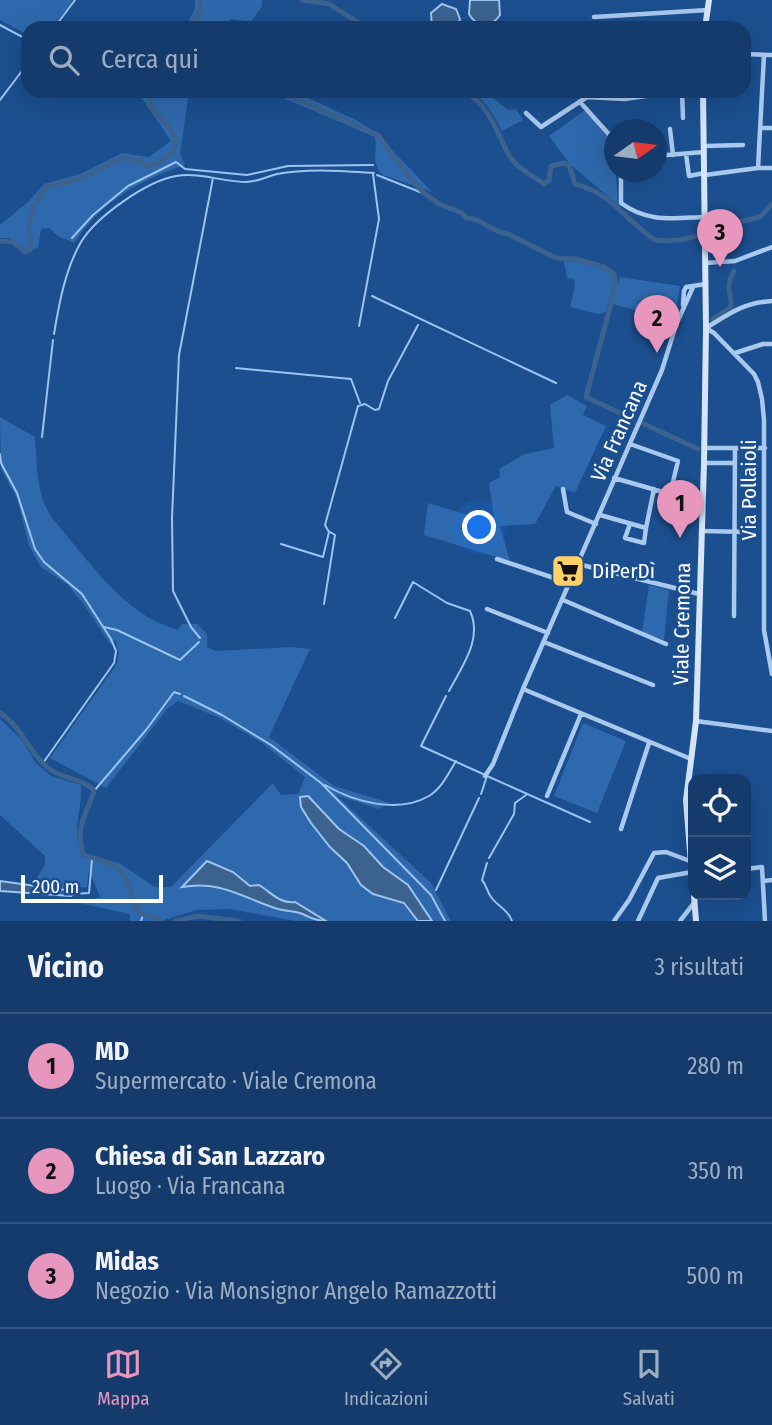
<!DOCTYPE html>
<html lang="it">
<meta charset="utf-8">
<style>
:root{--surface:#143b6b;--page:#214673;--text:#f1f3f6;--muted:#9dadc1;--line:#33557e;--accent:#e797bd}
body{margin:0;font-family:"Fira Sans Condensed",sans-serif;background:var(--page);color:var(--text)}
.controls{position:absolute;right:21px;bottom:21px;display:grid;overflow:hidden;border-radius:14px;box-shadow:0 7px 28px #0002}
.controls button{width:63px;height:63px;display:grid;place-items:center;padding:0;border:0;border-bottom:2px solid var(--line);background:var(--surface);color:var(--text);font:35px sans-serif}
.compass{position:absolute;left:604px;top:119px;width:63px;height:63px;border-radius:50%;background:var(--surface);box-shadow:0 7px 28px #0002;rotate:76deg}
.scale{position:absolute;left:21px;bottom:18px;width:142px;box-sizing:border-box;padding-left:7px;border:4px solid #fff;border-top:0;font-size:19px;line-height:24px;white-space:nowrap;color:#fff;-webkit-text-stroke:5px #1b4f8f;paint-order:stroke}
.you{position:absolute;left:480px;top:528px;width:24px;height:24px;margin:-18px;border:5px solid #fff;border-radius:50%;background:#1a73e8;box-shadow:0 0 0 10px #1a73e833}
.badge{display:grid;place-items:center;width:46px;height:46px;border-radius:50%;background:var(--accent);color:#111;font-size:23px;font-weight:700}
.pin{position:absolute;translate:-50% -58px;filter:drop-shadow(0 2px 4px #0008)}
.pin::after{content:'';position:absolute;top:37px;width:24px;height:21px;background:inherit;clip-path:polygon(0 0,100% 0,50% 100%)}
.list{margin:0;padding:0;list-style:none}
h2{display:flex;justify-content:space-between;align-items:center;height:91px;margin:0;padding:0 28px;font-size:30px}
h2 small{font-size:23px;font-weight:400;color:var(--muted)}
.list li{display:grid;grid-template-columns:46px 1fr auto;gap:21px;align-items:center;box-sizing:border-box;height:105px;padding:0 28px;border-top:2px solid var(--line)}
.list b{display:block;font-size:26px;white-space:nowrap}
.list p{margin:0;font-size:23px;white-space:nowrap;color:var(--muted)}
.list em{font-size:23px;font-style:normal;color:var(--muted)}
.icon{flex:none;width:38px;height:38px;fill:none;stroke:currentColor;stroke-width:2;stroke-linecap:round;stroke-linejoin:round}
.map{position:relative;flex:none;width:772px;height:921px;overflow:hidden}
.search{position:absolute;background:var(--surface);box-shadow:0 7px 28px #0002;left:21px;right:21px;top:21px;height:77px;display:flex;align-items:center;gap:18px;box-sizing:border-box;padding:0 24px;border-radius:21px;color:var(--muted);font-size:26px}
.sheet{height:406px;background:var(--surface)}
nav{display:flex;justify-content:space-around;align-items:center;box-sizing:border-box;height:98px;border-top:2px solid var(--line);background:var(--surface);font-size:19px;color:var(--muted)}
nav a{display:grid;justify-items:center;gap:4px}
nav .on{color:var(--accent)}
.map>svg:first-child{display:block}
.green{fill:#2e69ad}
.water{fill:#3c6290;stroke:#9cc4f0;stroke-width:2}
.lines{fill:none;stroke-linecap:round;stroke-linejoin:round}
.stream{stroke:#9cc4f0;stroke-width:2}
.canal{stroke:#3c6290;stroke-width:5}
.street{stroke:#a9c9ee;stroke-width:4.5}
.secondary{stroke:#d6e6fa;stroke-width:6}
.labels{text-anchor:middle;dominant-baseline:central;stroke-width:5;stroke-linejoin:round;paint-order:stroke}
.street-label{font-size:21px;fill:#fff;stroke:#1b4f8f}
.poi-label{font-size:21px;fill:#fff;stroke:#1b4f8f;text-anchor:start}
</style>
<div class="map">
<svg width="772" height="921" viewBox="0 0 772 921">
<rect width="100%" height="100%" fill="#1b4f8f"/>
<path class="green" d="M0,0h73l-21,28h-24v7l-28,-15z
M195,0h67v6l-11,16 -20,-3 -6,9h-40l10,-20z
M145,91h44l-9,63 5,11c-47,16 -83,36 -111,78l-16,-7 -9,-8 -8,1 -3,19 -12,2 -17,-12h-9v-13l28,-23 16,-18 36,-10 42,-21 27,4 22,-16 -29,-43z
M267,91h26l65,30 17,11 57,60 -49,-17c-13,-12 -5,-23 -8,-38z
M471,91h14l23,19 8,-1 7,11 -21,11c-9,-17 -15,-29 -31,-40z
M585,110l29,24v38h2l2,33 -48,-41 -21,-28z
M564,261c16,1 40,4 51,17l-9,34 -8,2 -28,-7 5,-21 -1,-7 -7,-1z
M620,277l60,9 -6,35 -61,-17z
M567,395l20,11 -4,9 23,11 -31,67 -19,-7 -21,38 -35,2 10,35 -86,-26 4,-32 67,20 -6,-40 11,-6 -1,-8 26,-15 29,-6 -4,-43z
M0,417l35,20c2,26 1,58 17,81 35,40 72,98 126,112l4,-6h15l10,10v13l9,4 75,-4 19,2 -41,88 65,49 56,17 -11,6 -43,-14 95,88 20,38h-155l-67,-12 -33,1 -35,11h-31v-7l-51,-11 21,-6 -11,-27 -2,17 -30,2 -25,-4 13,-20v-9l-45,-41v-96l21,20 15,24 15,13 30,9c1,30 -10,40 1,72l37,6 36,24h16l102,-104 8,12 17,-1 7,-17 -44,-35 -41,-24 -42,-17 -10,7 -62,80 -56,-30 66,-93 3,-11 -4,-15 -4,6 -27,-40 -16,-20 -27,-18 -12,-21 -12,-48 -16,-29z
M649,585l20,5 -5,50 -22,-7z
M583,723l43,18 -29,72 -43,-17z"/>
<path class="water" d="M470,0h29l1,15c-9,13 -23,13 -31,-1z
M442,4l14,5 4,10 -3,9h-25l-1,-15z
M308,796l31,33 25,17 19,21 25,18 24,36h-14l-14,-18 -31,-9 -12,-9 -14,-22 -17,-16 -19,-24 -10,-16 -1,-10z
M207,861l26,11 17,14 9,-1c13,8 21,19 36,17l31,19c-12,0 -16,-4 -26,-8 -7,-2 -15,-2 -22,-4 -35,-11 -57,-29 -96,-22z
M0,881l72,10 2,3 -3,2 -71,-5z"/>
<g class="lines">
<path class="stream" d="M0,25l28,15
M54,28l21,-28
M0,100l28,-37
M377,175l48,19
M72,238l21,-23 35,-29 48,-24 9,7 62,6 41,-9 85,-1
M372,296l184,87
M359,326l20,-107 -6,-45
M54,334c5,-30 11,-64 27,-92 16,-26 66,-61 95,-66 23,-4 48,6 70,6 11,0 20,-5 31,-8 31,-6 65,-3 97,-1
M236,368l115,11 9,24
M42,437l11,-97
M0,454l1,9 16,30 18,56 9,13 38,32 29,45 5,12 -2,12 -71,100
M281,544l42,13 6,-25 -4,-7 33,-119 7,-2 10,6 4,-1 9,-28 30,-56
M324,604l11,-69 -5,-3
M395,618l18,-36 34,21 23,8c13,28 -8,55 -21,80
M104,627l13,3 63,30 19,-18
M200,638l-9,-11 -18,-36 -1,-73 7,-163 34,-177
M184,696l38,19 49,30 50,38 110,112 14,26
M446,696l-25,50 62,28
M325,785c29,17 73,29 104,11 13,-8 19,-22 27,-35
M94,791l52,-61 28,-38 6,2
M481,794l6,-18 103,46
M489,858l25,-44 1,-11 11,-8
M487,863l-5,17c5,6 5,12 9,17 7,10 17,12 21,24
M436,890l43,-92
M74,894l15,-1 3,-34
M141,921l2,-6"/>
<path class="canal" d="M302,0l27,4 38,24
M189,28c7,-13 15,-11 10,-28
M166,91h6
M278,91l100,44 35,47 12,12 14,10 23,9 4,5c17,0 26,15 42,16l48,24 20,1 28,8 10,7 2,11 -30,112 47,22
M464,91c25,15 31,36 43,61 7,14 24,23 37,32l5,-4 2,-14 13,-3 5,2 6,19c38,10 50,36 80,56 30,4 52,-8 79,-17 8,-3 19,-3 27,-7 4,-3 7,-9 11,-12
M0,241l13,1 12,10 5,-2c2,-7 -1,-14 -1,-22 0,-14 10,-31 18,-42l22,-4 23,-9 29,-15 19,3 7,5c9,-1 14,-4 21,-10 21,-16 -7,-37 -19,-51l1,-14
M713,319l18,-12c1,-16 -7,-17 3,-36
M644,424l54,25
M0,713c22,13 30,43 51,57 13,9 34,9 43,21 -8,26 -19,33 -11,63 11,6 27,6 36,15 12,11 11,27 18,40 5,8 17,7 25,12
M175,921l23,-5 41,5"/>
<path class="street" d="M594,17l114,-7
M744,54l28,1
M682,91l1,27
M580,102l34,38
M526,113l15,14 46,-30 38,2 55,-8
M760,128h12
M670,129l3,26
M704,146l39,-1
M686,154l3,22 15,-3
M667,155l37,-3
M758,168h14
M621,172v31c27,20 52,15 84,14
M705,175l53,-7 6,-113
M705,263l30,-2 37,-14
M772,301c-29,2 -42,12 -66,27l8,5 40,41 4,8 4,17 2,21v210l8,44
M683,305l1,-14 2,-4 20,-3
M735,353l28,-9h9
M630,444l48,17 -8,33
M704,448h61
M704,463h31
M614,478l56,16 33,6
M563,489l4,23 29,12
M600,515l46,13 8,-39
M630,524l-5,14 19,5 2,-15
M701,531l48,1
M497,559l72,24
M578,564l121,30
M563,600l103,44
M487,609l61,24
M734,616l1,-168
M544,642l109,43
M523,689l168,70
M696,721l76,10
M485,776l8,-12 30,-75 139,-319 14,-45 17,-38
M547,796l34,-82
M621,829l28,-86
M746,869l16,-2 3,54
M763,881l9,-1
M614,921l15,-21 25,-47 12,-1 24,9
M638,921l20,-43 34,-6
M680,921l14,-18"/>
<path class="secondary" d="M705,28l4,-28
M693,890l-7,-90 10,-79 8,-258 2,-135 -3,-237
M694,895l2,26"/>
</g>
<defs>
<symbol id="supermarket-square" viewBox="-11 -11 22 22"><rect x="-9" y="-9" width="18" height="18" rx="4" fill="#ffd166" stroke="#1b4f8f"/><path d="M-6-5.5h2.5l.6 2H6L4.5 2H-2.5L-4.4-4H-6ZM-1.5 3.2a1.3 1.3 0 1 0 .1 0ZM3 3.2a1.3 1.3 0 1 0 .1 0Z" fill="#111"/></symbol>
</defs>
<g fill-rule="evenodd">
<use href="#supermarket-square" x="549" y="552" width="38" height="38"/>
</g>
<g class="labels">
<g class="street-label">
<text transform="translate(619 431) rotate(-66)">Via Francana</text>
<text transform="translate(749 490) rotate(-90)">Via Pollaioli</text>
<text transform="translate(682 624) rotate(-89)">Viale Cremona</text>
</g>
<g class="poi-label">
<text x="592" y="571">DiPerDì</text>
</g>
</g>
</svg>
<div class="controls">
<button><svg class="icon" aria-label="locate" viewBox="0 0 24 24"><circle cx="12" cy="12" r="6"/><path d="M12 2v4M12 18v4M2 12h4M18 12h4"/></svg></button>
<button><svg class="icon" aria-label="layers" viewBox="0 0 24 24"><path d="M12 4l9 5-9 5-9-5zM3 14l9 5 9-5"/></svg></button>
</div>
<svg class="compass" viewBox="-18 -18 36 36"><path d="M0-13l5 13h-10z" fill="#e53935"/><path d="M0 13l5-13h-10z" fill="#9dadc1"/></svg>
<div class="scale">200 m</div>
<div class="you"></div>
<div class="pin badge" style="left:680px;top:538px">1</div>
<div class="pin badge" style="left:657px;top:353px">2</div>
<div class="pin badge" style="left:720px;top:267px">3</div>
<div class="search"><svg class="icon" aria-label="search" viewBox="0 0 24 24"><circle cx="10" cy="10" r="6"/><path d="M15 15l6 6"/></svg>Cerca qui</div>
</div>
<section class="sheet">
<h2>Vicino<small>3 risultati</small></h2>
<ul class="list">
<li><span class="badge">1</span><div><b>MD</b><p>Supermercato · Viale Cremona</p></div><em>280 m</em></li>
<li><span class="badge">2</span><div><b>Chiesa di San Lazzaro</b><p>Luogo · Via Francana</p></div><em>350 m</em></li>
<li><span class="badge">3</span><div><b>Midas</b><p>Negozio · Via Monsignor Angelo Ramazzotti</p></div><em>500 m</em></li>
</ul>
</section>
<nav>
<a class="on"><svg class="icon" aria-label="map" viewBox="0 0 24 24"><path d="M3 6l6-2 6 2 6-2v14l-6 2-6-2-6 2zM9 4v14M15 6v14"/></svg>Mappa</a>
<a><svg class="icon" aria-label="directions" viewBox="0 0 24 24"><path d="M12 3l9 9-9 9-9-9zM9 14v-3h6M13 9l2 2-2 2"/></svg>Indicazioni</a>
<a><svg class="icon" aria-label="saved" viewBox="0 0 24 24"><path d="M7 4h10v16l-5-4-5 4z"/></svg>Salvati</a>
</nav>
